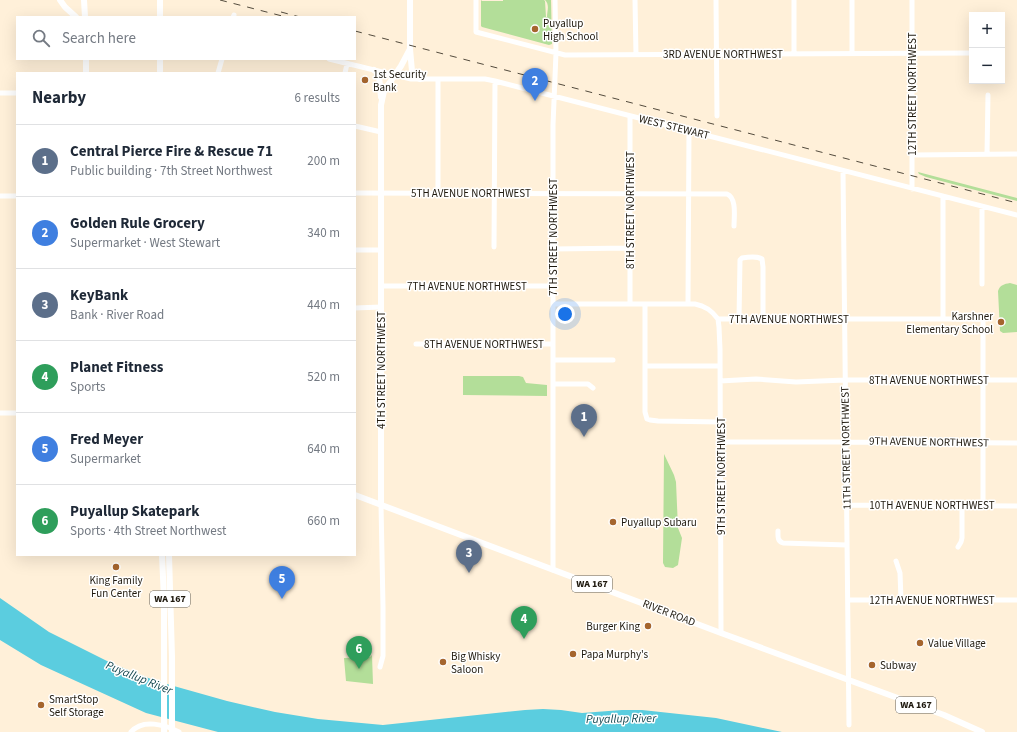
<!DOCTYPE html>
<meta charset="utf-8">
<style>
:root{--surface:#fff;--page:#f2f2f3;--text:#1f2937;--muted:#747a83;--line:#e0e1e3;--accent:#a5652e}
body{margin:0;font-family:"Source Sans 3",sans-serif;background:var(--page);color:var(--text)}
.controls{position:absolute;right:12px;top:12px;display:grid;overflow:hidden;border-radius:0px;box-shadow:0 4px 16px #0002}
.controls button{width:36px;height:36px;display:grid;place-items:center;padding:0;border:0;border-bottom:1px solid var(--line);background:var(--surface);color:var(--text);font:20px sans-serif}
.you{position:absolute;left:565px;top:314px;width:14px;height:14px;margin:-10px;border:3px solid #fff;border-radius:50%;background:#1a73e8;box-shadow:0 0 0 6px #1a73e833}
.badge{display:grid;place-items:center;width:26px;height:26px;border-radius:50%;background:var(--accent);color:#fff;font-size:13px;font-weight:700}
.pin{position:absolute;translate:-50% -33px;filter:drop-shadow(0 1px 2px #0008)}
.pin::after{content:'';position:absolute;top:21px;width:14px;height:12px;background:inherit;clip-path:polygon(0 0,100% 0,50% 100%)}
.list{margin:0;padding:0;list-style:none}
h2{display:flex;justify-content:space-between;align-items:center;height:52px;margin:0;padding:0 16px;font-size:17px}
h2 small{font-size:13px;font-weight:400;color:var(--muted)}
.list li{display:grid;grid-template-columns:26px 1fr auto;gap:12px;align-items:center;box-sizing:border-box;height:72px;padding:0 16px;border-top:1px solid var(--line)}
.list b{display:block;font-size:15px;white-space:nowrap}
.list p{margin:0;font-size:13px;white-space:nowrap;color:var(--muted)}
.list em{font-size:13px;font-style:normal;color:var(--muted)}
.icon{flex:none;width:22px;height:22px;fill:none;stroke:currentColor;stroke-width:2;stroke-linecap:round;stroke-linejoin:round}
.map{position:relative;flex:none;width:1017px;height:732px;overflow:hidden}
.search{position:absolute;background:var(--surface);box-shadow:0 4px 16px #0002;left:16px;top:16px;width:340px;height:44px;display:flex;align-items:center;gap:10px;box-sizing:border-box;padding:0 14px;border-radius:0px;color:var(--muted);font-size:15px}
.panel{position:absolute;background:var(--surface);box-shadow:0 4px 16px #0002;left:16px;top:72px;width:340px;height:484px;border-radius:0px}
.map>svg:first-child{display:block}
.green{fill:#b3de99}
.water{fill:#5bcddf}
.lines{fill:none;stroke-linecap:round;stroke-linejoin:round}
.minor{stroke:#fff;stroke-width:5}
.major{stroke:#fff;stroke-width:6}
.rail{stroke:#534b3d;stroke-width:1;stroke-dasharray:7 7;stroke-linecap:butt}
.poi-dot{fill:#a5652e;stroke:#fff;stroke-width:1.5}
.labels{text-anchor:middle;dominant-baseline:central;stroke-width:3;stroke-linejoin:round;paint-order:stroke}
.shield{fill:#fff;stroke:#625e56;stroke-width:1}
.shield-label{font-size:10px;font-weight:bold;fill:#1f190e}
.poi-label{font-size:11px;fill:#1f190e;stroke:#fff;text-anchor:start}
.street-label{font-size:11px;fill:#1f190e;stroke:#fff}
.water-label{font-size:12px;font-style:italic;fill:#144850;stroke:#fff}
</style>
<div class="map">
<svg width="1017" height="732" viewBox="0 0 1017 732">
<rect width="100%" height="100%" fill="#fff0d9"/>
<path class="green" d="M481,0l1,1h21v-1h41l1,1 1,16h1c0,-6 3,-12 -2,-17h6l1,44 -3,1 -67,-18 -1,-1z
M918,172l99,26v3l-91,-24 -7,-3z
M1010,283l7,2v47l-14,1 -3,-2 -2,-40c2,-6 6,-7 12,-8z
M463,376h56l4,1 3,6 21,2v11l-84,-1z
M664,454l10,21 2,7 2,46 4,10 -4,27 -5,3 -8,-1 -2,-4z
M372,655l1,29 -27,-3 -2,-23 26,-1z"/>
<path class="water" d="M0,598l49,34 64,32 43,17 71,20 48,11 43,7 65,6 142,-15 18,-1 18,1 21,3 40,-3h20l74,8 66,14h-564l-72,-19 -81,-37 -24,-11 -41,-25z"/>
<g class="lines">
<path class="minor" d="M476,0v32l89,23 407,-2
M635,0l1,55
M716,0l1,116
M794,0v54
M852,0v53
M912,0v189
M233,17l1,-2
M329,59l82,20h74l10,2 522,134
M218,73l4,-14
M345,73l2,-9
M0,93h17
M630,116v188
M355,126l26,6
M987,154l1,-59
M912,155l105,-1
M843,171l6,554
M355,193l372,1c10,4 7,23 7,32
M438,193v-114
M0,196h17
M943,196v123
M982,207v77
M494,247l1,-166
M553,249l77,-1
M355,250h26
M381,286h172
M553,304h142c11,2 17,7 23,15h265v186
M645,304v108l2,7 3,1 8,1 63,1
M688,304l1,-174
M355,308l26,-1
M718,319l1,8 1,22 1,284
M739,319l1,-59 2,-2c6,-1 15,-2 20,1l1,8v52
M416,344h137
M553,360h60
M645,366h75
M720,381l36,-2 40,3 49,-2h172
M553,384h35l5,4
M0,413h17
M721,442h125l171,1
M846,505l171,1
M778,531c0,5 -1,10 5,12l64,2
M958,547l3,-5 1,-4v-33
M896,561l4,12 1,27
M553,570v-445l3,-72 -1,-53
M848,600h169
M380,667l3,-11v-49l-2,-103
M131,732c12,-14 34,-7 48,0"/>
<path class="major" d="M60,0l5,7 11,10
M84,0l1,17
M410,0v49l2,22 2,5 6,3
M160,17v-17
M86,59v14
M160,59v14
M374,70l4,3 1,3 2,21
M355,495l366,138 223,82 38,17
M381,504v-399l3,-14 17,-25 9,-17
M162,555l2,44v133
M169,555l3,102v75"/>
<path class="rail" d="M220,0l66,17
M281,12l19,5
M355,31l662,172"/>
</g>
<g class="poi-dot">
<circle cx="535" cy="29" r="4"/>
<circle cx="365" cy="80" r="4"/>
<circle cx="1001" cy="322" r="4"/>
<circle cx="613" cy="522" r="4"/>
<circle cx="116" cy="567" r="4"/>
<circle cx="648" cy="626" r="4"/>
<circle cx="920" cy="643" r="4"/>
<circle cx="573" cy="654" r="4"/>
<circle cx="443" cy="662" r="4"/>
<circle cx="872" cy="665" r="4"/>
<circle cx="41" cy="705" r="4"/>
</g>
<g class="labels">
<g class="shield">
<rect x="572" y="576" width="40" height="16" rx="3"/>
<rect x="150" y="591" width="40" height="16" rx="3"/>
<rect x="896" y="697" width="40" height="16" rx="3"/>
</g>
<g class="shield-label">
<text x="592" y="584">WA 167</text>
<text x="170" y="599">WA 167</text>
<text x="916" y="705">WA 167</text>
</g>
<g class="poi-label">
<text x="543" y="23">Puyallup<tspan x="543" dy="13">High School</tspan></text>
<text x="373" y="74">1st Security<tspan x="373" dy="13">Bank</tspan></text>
<text x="993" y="316" text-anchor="end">Karshner<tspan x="993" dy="13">Elementary School</tspan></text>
<text x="621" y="522">Puyallup Subaru</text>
<text x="116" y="580" text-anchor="middle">King Family<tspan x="116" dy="13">Fun Center</tspan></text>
<text x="640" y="626" text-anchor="end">Burger King</text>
<text x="928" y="643">Value Village</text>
<text x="581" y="654">Papa Murphy's</text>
<text x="451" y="656">Big Whisky<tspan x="451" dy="13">Saloon</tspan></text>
<text x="880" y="665">Subway</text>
<text x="49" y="699">SmartStop<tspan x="49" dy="13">Self Storage</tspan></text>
</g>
<g class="street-label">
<text x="723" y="54">3RD AVENUE NORTHWEST</text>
<text transform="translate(912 94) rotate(-90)">12TH STREET NORTHWEST</text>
<text transform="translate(674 127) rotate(14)">WEST STEWART</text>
<text x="471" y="193">5TH AVENUE NORTHWEST</text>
<text transform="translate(630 210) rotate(-90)">8TH STREET NORTHWEST</text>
<text transform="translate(553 237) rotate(-90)">7TH STREET NORTHWEST</text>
<text x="467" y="286">7TH AVENUE NORTHWEST</text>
<text x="789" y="319">7TH AVENUE NORTHWEST</text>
<text x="484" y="344">8TH AVENUE NORTHWEST</text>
<text transform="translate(381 370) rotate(-90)">4TH STREET NORTHWEST</text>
<text x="929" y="380">8TH AVENUE NORTHWEST</text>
<text transform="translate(929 442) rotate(1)">9TH AVENUE NORTHWEST</text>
<text transform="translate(846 448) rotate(-91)">11TH STREET NORTHWEST</text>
<text transform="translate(721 476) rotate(-90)">9TH STREET NORTHWEST</text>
<text x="932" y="505">10TH AVENUE NORTHWEST</text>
<text x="932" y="600">12TH AVENUE NORTHWEST</text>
<text transform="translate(669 613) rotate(21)">RIVER ROAD</text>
</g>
<g class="water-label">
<text transform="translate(139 678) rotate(22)">Puyallup River</text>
<text transform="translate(621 719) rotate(-1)">Puyallup River</text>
</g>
</g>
</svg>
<div class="controls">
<button>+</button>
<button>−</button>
</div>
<div class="you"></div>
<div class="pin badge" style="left:584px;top:437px;background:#5c6f8a">1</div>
<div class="pin badge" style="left:535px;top:101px;background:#3f7fe0">2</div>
<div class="pin badge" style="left:469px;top:573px;background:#5c6f8a">3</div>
<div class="pin badge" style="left:524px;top:639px;background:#2e9e5b">4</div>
<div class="pin badge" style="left:282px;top:599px;background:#3f7fe0">5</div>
<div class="pin badge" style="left:359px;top:669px;background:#2e9e5b">6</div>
<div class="search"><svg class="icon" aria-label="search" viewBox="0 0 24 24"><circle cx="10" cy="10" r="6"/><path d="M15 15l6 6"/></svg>Search here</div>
<section class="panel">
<h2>Nearby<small>6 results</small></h2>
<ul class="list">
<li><span class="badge" style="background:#5c6f8a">1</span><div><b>Central Pierce Fire &amp; Rescue 71</b><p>Public building · 7th Street Northwest</p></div><em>200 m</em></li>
<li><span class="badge" style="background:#3f7fe0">2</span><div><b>Golden Rule Grocery</b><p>Supermarket · West Stewart</p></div><em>340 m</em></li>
<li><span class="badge" style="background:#5c6f8a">3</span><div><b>KeyBank</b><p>Bank · River Road</p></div><em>440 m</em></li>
<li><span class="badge" style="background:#2e9e5b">4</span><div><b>Planet Fitness</b><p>Sports</p></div><em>520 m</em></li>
<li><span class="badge" style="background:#3f7fe0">5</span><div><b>Fred Meyer</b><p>Supermarket</p></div><em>640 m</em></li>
<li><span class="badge" style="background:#2e9e5b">6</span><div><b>Puyallup Skatepark</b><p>Sports · 4th Street Northwest</p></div><em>660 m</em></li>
</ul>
</section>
</div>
